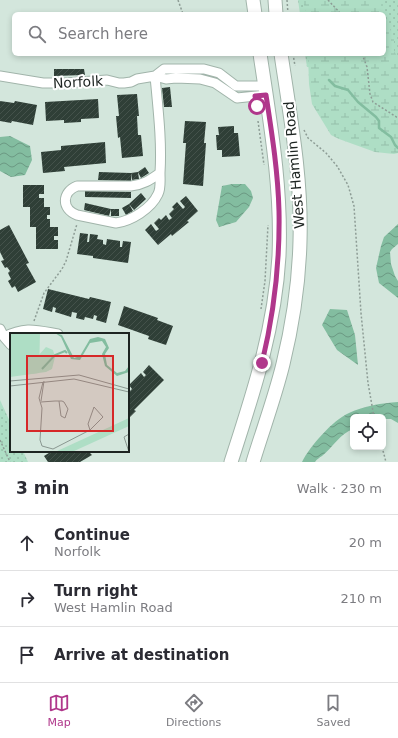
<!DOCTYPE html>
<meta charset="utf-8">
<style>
:root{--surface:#fff;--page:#f7f7f7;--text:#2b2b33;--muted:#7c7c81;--line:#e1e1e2;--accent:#b0378b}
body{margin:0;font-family:"DejaVu Sans",sans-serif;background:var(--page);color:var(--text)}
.controls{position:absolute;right:12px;bottom:12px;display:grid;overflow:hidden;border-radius:6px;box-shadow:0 2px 6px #0003}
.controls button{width:36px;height:36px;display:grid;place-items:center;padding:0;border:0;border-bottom:1px solid var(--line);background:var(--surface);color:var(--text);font:20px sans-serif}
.stop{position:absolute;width:12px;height:12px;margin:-9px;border:3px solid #b0378b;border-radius:50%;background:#fff}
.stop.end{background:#b0378b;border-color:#fff;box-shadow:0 1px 4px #0008}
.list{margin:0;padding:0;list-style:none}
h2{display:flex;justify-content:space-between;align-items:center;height:52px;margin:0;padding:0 16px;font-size:17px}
h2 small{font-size:13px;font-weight:400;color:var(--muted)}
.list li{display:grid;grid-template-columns:26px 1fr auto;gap:12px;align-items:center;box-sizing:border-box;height:56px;padding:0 16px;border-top:1px solid var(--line)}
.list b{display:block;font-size:15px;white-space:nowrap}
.list p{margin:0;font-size:13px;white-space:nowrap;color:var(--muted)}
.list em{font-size:13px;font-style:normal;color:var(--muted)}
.icon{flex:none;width:22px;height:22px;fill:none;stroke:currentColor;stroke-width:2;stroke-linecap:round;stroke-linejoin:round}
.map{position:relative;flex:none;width:398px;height:462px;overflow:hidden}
.search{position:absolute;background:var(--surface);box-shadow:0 2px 6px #0003;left:12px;right:12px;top:12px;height:44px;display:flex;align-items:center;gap:10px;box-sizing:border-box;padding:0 14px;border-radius:6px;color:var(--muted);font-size:15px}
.sheet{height:220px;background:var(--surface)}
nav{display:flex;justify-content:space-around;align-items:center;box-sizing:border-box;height:56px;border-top:1px solid var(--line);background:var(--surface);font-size:11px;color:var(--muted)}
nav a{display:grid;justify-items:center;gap:2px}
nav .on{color:var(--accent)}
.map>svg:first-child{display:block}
.green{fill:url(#green-dots)}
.wetland{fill:url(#wetland-marsh)}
.water{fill:url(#water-waves)}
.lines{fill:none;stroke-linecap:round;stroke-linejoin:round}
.stream{stroke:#83bda0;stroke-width:2.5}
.building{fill:url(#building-hatch)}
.minor-casing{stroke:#a1b4aa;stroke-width:11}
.secondary-casing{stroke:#a1b4aa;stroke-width:15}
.path{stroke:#8d9c95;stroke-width:1.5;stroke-dasharray:2 2;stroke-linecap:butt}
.minor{stroke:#fff;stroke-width:9}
.secondary{stroke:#fff;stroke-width:13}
.route{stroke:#b0378b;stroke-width:5}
.labels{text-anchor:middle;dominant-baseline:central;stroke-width:4;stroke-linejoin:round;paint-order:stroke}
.street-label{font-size:14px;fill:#1d2421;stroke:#fff}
.inset-river{fill:none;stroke:#83bda0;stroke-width:2}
.inset-road{fill:none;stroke:#8a9891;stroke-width:1}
.view{fill:#d62828;fill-opacity:0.15;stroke:#d62828;stroke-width:2}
.inset-edge{fill:none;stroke:#1d2421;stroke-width:2}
</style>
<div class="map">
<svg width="398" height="462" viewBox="0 0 398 462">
<defs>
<pattern id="green-dots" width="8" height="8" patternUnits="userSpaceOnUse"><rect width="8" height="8" fill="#aedec5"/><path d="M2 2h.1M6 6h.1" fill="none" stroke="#95bea9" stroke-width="1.8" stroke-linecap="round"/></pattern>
<pattern id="wetland-marsh" width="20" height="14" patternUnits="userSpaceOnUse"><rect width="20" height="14" fill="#aedec5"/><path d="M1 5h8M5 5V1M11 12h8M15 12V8" fill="none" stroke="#95bea9"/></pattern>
<pattern id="water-waves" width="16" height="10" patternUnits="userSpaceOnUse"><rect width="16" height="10" fill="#83bda0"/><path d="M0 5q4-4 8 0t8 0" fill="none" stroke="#6b9982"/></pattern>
<pattern id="building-hatch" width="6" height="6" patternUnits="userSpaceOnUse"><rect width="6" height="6" fill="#2f3f37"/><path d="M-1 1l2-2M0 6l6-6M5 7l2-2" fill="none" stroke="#44524b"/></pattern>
</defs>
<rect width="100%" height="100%" fill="#d3e6dc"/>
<path class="green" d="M298,0h100v72l-91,-5 -2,-13h79v-40h-84z
M0,400l11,24v27h12l5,11h-28z"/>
<path class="wetland" d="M303,0h80v11l11,28v12l4,7v95l-4,1 -19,-2 -36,-13 -8,-4 -19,-31 -3,-20 -1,-30h76v-40h-78z"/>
<path class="water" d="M10,136l20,10 2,14 -7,15 -14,2 -11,-6v-34z
M232,184h13l6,7 2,7 -4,9 -13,15 -17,5 -3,-7 6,-34z
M398,224v20l-6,5 -2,3 1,12 4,12 3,5v17l-19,-15 -3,-15 5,-22 3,-9z
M330,309l17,1 8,25 3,30 -21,-15 -15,-25z
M398,402v21l-7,-4h-8v-2h-30v12c-13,5 -20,18 -31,27 -3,2 -5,3 -7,6h-13c8,-16 31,-42 47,-49 15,-7 33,-10 49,-11z"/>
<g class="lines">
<path class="stream" d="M329,80l6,6 13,4 10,12 18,15 3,4v7l12,9 4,8 3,3"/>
</g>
<path class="building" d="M54,69h30l1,6 -31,1z
M170,87l2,20h-8l-2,-19z
M137,94l2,22h-2l1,19h3l2,21 -21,2 -2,-21 -2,1 -2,-22h3l-2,-21z
M98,99l1,19 -18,1v3l-17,1v-3l-18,1 -1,-19z
M0,101l14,2 1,-2 22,4 -4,20 -21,-4 -1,2 -11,-2z
M185,121l21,1 -2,21h2l-3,43 -20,-2 3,-41h-3z
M234,126v7h4l2,23 -18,1v-7h-5l-1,-15h3l-1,-8z
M105,142l1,21 -42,4 1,4 -22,2 -2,-21 20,-2v-4z
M145,167l4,6 -8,5 -3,-6z
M99,172l32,1v8l-33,-1z
M138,172l1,7 -7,1 -1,-7z
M23,185h21v9h-5v4h5v9h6v8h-3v4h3v8h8v9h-4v4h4v9h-22v-22h-6v-20h-7z
M85,191l46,1v6l-46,-1z
M141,193l5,6 -12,11 -5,-6z
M186,196l12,15 -11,10 2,1 -17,14 -1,-2 -13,11 -13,-15 6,-6 5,7 3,-2 -5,-6 5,-5 2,2 5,-5 3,5 3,-2 -3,-4 5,-5 -2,-2 5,-5 6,7 2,-2 -5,-6z
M85,203l26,6h8v7h-8v-7l-2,7 -25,-6z
M129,204l4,7 -7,4 -4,-7z
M9,225l20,38 -3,1 10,18 -18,10 -3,-6 -3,2 -4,-7 3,-2 -3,-6 2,-2 -3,-4 -2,1 -4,-7 3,-1 -4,-8v-22z
M80,233l8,1 -1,8h2l1,-8 8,1 -1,4 6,1v4l3,1 1,-6 13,2v6h2l1,-6 8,1 -3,21 -35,-5v-2l-16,-2z
M48,289l41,10 1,-2 21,5 -5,21 -10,-3 1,-4 -3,-1 -1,4 -8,-2 -1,3 -8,-2 1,-5 -5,-1 -1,5 -16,-5 1,-4 -3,-1 -1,5 -9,-3z
M124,306l34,12 -1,2 16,6 -7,19 -18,-6 1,-3 -31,-11z
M149,365l15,15 -30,30 2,1 -8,8v-28l1,1 3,-3 -3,-4 12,-12 3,4 2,-2 -3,-3z
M52,451h41l-3,2 2,2 -12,7h-32l-4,-6z"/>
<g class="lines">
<defs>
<path id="minor" d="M0,76l43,7h22l42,-3 12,3h5l7,-1 6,-3 18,-3 11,3 10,-1 24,1 15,4 22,15 29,-3
M155,76c3,33 7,65 5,97 0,8 1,15 -2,21 -7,15 -27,27 -42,29l-39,-8c-16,-6 -15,-23 0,-29h54c12,-1 19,-6 29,-13
M155,76l9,-7h40l15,4 17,13h29
M0,329l4,8 7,8
M4,337c21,-11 32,-7 54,-3"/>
<path id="secondary" d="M253,0l2,14
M275,0l1,14
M231,462c22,-68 44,-134 48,-206 3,-68 -9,-135 -19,-202
M253,462c10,-33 22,-65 30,-98 10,-41 16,-82 17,-123 2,-63 -10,-126 -19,-187"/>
</defs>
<use href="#minor" class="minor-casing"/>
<use href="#secondary" class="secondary-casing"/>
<path class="path" d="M178,0l5,14
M287,0l1,14
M328,0l13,14
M293,54l2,12
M362,54l5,13 3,27 3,8 25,16
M258,121l6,44
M304,130l4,8 18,15 11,13 11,19 6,21 7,107 7,70 6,34
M261,309l4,-28 3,-56
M34,321l10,-28 18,-24 4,-8 11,-37
M0,440l10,22
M382,447l4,15"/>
<use href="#minor" class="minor"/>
<use href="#secondary" class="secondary"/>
</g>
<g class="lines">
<path class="route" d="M257,106l-2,-10 11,-1c6,39 12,77 13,116 1,51 -5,102 -17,152"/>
</g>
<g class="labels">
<g class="street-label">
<text transform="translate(78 82) rotate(-3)">Norfolk</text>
<text transform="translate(294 165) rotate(-95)">West Hamlin Road</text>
</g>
</g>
<g transform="translate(10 333)">
<rect width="119" height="119" fill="#d3e6dc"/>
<path d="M0,0h30l-1,40 -29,4zM119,85v8l-57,26h-17z" fill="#aedec5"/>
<path d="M36,14l7,3 2,7 -3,12 -6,3 -23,3 -9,-4v-5l8,-7 -3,-7 2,-1 3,6 5,2 9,-3z" fill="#aedec5"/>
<path d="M45,0l7,2 12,23 6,-2 10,-17 8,-2 7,2 4,9 -4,6 2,11 10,8 8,-2 4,-5v6l-12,4 -12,-10 -3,-12 4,-7 -4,-6 -12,2 -10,17 -9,-1 -10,-22z" fill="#83bda0"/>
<path class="inset-river" d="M32,36l13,-14 10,-4 2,2"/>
<path class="inset-road" d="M0,48l69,-6 50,14M33,49l-4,16 3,10 -2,32 2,6 11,3 37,-19 13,-13 -9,-10 -6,17 2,6M0,53l64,-7 55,13M31,68l3,-20M31,69l14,-1h7l2,1 4,7 -3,9 -4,-2 -2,-15M119,101l-5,3 5,15"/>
<path class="view" d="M17,23h86v75h-86z"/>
<rect width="119" height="119" class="inset-edge"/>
</g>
</svg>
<div class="controls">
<button><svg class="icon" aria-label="locate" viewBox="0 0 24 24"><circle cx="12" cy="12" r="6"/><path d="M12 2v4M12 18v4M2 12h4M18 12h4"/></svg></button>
</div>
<div class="stop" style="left:257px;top:106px"></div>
<div class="stop end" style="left:262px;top:363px"></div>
<div class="search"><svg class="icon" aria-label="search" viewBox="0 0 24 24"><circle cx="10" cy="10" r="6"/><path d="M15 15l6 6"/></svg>Search here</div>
</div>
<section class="sheet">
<h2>3 min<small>Walk · 230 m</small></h2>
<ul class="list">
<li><svg class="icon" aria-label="ahead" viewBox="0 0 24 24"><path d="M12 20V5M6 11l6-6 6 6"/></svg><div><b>Continue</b><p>Norfolk</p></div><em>20 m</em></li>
<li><svg class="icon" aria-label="right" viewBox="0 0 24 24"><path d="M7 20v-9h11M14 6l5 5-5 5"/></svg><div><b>Turn right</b><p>West Hamlin Road</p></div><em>210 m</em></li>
<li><svg class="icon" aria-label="arrive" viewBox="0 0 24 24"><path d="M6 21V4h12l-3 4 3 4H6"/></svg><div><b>Arrive at destination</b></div></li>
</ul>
</section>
<nav>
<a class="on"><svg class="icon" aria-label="map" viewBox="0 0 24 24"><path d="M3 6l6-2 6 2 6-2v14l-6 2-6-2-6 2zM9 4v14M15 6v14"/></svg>Map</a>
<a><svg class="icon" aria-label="directions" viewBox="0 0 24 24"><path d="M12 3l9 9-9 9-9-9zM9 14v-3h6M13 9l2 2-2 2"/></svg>Directions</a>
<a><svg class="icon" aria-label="saved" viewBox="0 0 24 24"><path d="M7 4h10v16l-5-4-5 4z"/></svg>Saved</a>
</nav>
